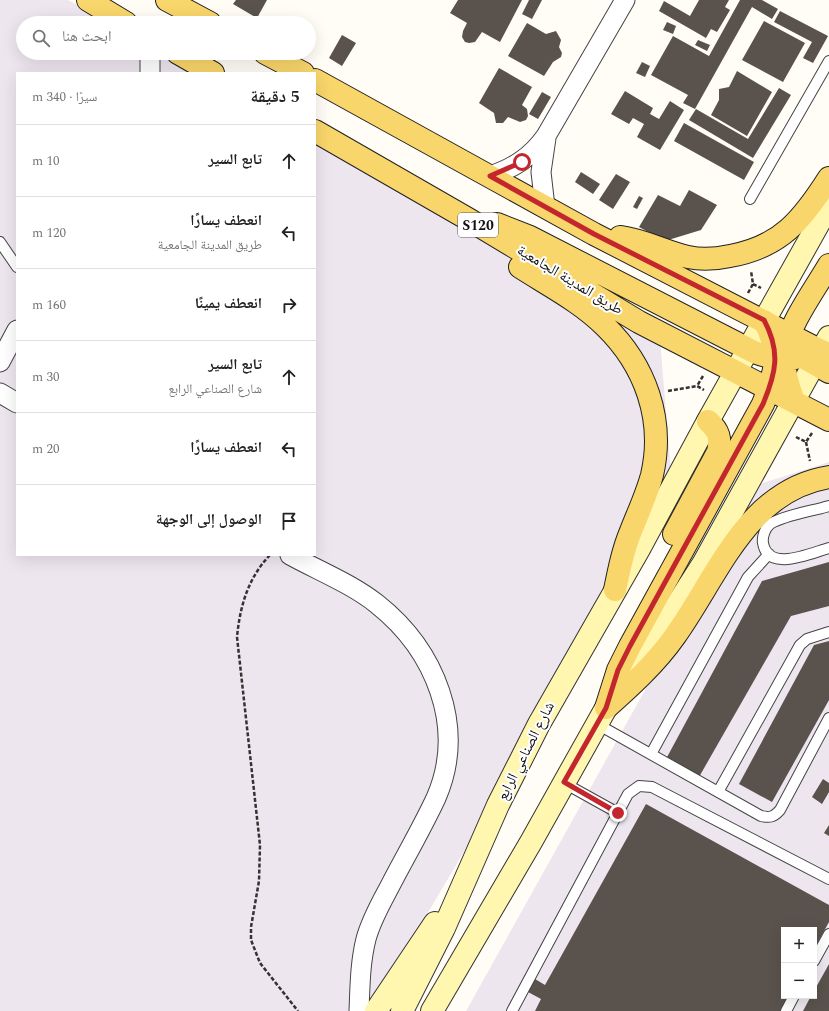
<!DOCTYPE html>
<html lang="ar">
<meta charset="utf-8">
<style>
:root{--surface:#fff;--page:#f2f2f2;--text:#222;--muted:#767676;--line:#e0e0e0}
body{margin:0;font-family:Spectral,"Noto Naskh Arabic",serif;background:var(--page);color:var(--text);direction:rtl}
.controls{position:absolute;right:12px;bottom:12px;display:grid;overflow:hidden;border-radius:0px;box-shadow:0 4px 16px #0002}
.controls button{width:36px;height:36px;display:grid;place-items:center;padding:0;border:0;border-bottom:1px solid var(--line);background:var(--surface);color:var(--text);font:20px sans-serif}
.stop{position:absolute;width:12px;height:12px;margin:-9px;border:3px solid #c4262e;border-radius:50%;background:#fff}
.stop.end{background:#c4262e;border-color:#fff;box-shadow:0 1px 4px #0008}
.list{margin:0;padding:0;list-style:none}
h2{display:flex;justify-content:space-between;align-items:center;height:52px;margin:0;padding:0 16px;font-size:17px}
h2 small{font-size:13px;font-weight:400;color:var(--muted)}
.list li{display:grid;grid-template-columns:26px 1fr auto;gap:12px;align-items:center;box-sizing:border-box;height:72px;padding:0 16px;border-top:1px solid var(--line)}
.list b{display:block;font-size:15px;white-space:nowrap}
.list p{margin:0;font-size:13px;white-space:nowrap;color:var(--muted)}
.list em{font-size:13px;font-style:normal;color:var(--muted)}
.icon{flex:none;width:22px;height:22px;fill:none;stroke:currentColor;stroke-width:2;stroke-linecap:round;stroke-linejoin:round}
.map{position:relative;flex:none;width:829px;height:1011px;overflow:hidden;direction:ltr}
.search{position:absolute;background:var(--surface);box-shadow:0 4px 16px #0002;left:16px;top:16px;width:300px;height:44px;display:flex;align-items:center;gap:10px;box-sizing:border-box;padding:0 14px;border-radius:22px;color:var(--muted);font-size:15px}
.panel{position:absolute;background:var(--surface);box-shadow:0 4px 16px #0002;left:16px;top:72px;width:300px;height:484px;border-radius:0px;direction:rtl}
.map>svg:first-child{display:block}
.industrial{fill:#eee6ef;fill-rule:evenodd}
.building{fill:#5a524d}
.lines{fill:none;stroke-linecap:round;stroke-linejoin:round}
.service-casing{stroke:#444;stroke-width:12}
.minor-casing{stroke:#444;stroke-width:21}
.secondary-casing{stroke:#333;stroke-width:24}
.primary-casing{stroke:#222;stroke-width:24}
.path{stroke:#333;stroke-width:2.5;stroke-dasharray:4 2;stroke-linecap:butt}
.service{stroke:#fff;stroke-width:10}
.minor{stroke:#fff;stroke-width:19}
.secondary{stroke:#fff6b0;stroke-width:22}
.primary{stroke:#f9d66b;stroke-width:22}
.route{stroke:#c4262e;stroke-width:5}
.labels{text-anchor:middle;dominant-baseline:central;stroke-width:4;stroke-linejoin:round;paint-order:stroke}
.shield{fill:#fff;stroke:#585858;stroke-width:1}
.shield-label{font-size:14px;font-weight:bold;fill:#111}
.street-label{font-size:15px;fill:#111;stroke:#fff}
</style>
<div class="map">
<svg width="829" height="1011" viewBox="0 0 829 1011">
<rect width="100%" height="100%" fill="#fffdf5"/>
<path class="industrial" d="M0,0h68l42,23h-87v30h141l36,20h-183v482h298v-418l344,190 14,170 -303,514h-370z
M829,462v549h-363l294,-527zM784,930h30v66h-30z"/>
<path class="building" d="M236,0h31l-10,18 -24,-14z
M458,0h64l-22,42 -18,-10 -7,10 -6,1 -4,-1 -3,-5 1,-6 4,-8 -17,-10z
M529,0h13l-10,19 -10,-5z
M699,0h30l-4,7 5,3 -13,22 -6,-3 -5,9 -47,-27 5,-10 26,15z
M740,0h22l16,9 -6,10 -20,-12 -57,102 -12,-6 5,-8 -37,-20 22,-39 36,20z
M780,11l48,25 -15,27 -10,-5 9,-16 -38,-20z
M764,21l41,22 -22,39 -41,-22z
M667,22l9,4 -3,8 -10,-4z
M527,23l19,11 10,-3 5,9 -2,7 3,6 -1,4 -8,5 -9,14 -36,-20z
M342,35l14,8 -14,23 -13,-8z
M698,40l12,5 -3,6 -12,-6z
M642,62l8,4 -5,11 -9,-4z
M499,68l33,19 -10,18 5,4 1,7 -2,4 -6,2 -12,-5 -5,6h-7l-2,-10 -15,-10z
M737,71l35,21 -25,44 -36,-21 8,-15v-11l10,-2z
M779,88l12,7 -38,63 -64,-38 7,-11 52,30z
M625,91l28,17 -3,6 9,5 11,-18 14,9 -24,40 -23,-13 7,-13 -11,-6 -4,6 -18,-10z
M542,92l9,5 -13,22 -9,-5z
M684,123l70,39 -10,18 -70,-39z
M581,172l19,12 -7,10 -18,-12z
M616,174l14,8 -17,27 -14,-9z
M689,190l28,15 -16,25 -36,11 -26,-14 19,-32 22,11z
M639,196l4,2 -6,11 -4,-2z
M829,562v44l-38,10 -92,161 -33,-18 96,-178z
M829,641v59l-57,102 -33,-18 75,-139z
M823,779l6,4v9l-7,12 -10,-7z
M646,804l183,101v17l-15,27v-19h-30v66h4l-8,15h-245l6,-12 -13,-7 7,-13 10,6z
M829,825v11l-5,-3z
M829,964v47h-26l8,-15h3v-5z"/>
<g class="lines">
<defs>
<path id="service" d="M750,199l79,-138
M0,242l17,25
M829,506c-16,5 -45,9 -59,18 -5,4 -8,13 -7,19 5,30 48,10 66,5
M597,724l164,92c9,2 13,1 19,-6l49,-92
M651,754l97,-177 21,-23
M564,783l54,30
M718,792l82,-147 7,-6 22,-7
M814,961l15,-27
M512,1011l116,-217 11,-8 13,1 177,92
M786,1011l8,-15"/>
<path id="minor" d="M150,53v20
M490,176c24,-8 41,-19 56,-40l79,-136
M545,207l-4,-35 5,-34
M0,362l17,-32
M0,393l17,10
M290,555c29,16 62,29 87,49 58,46 90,123 59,194 -14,30 -31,59 -46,88 -9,17 -19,34 -24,53 -6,24 -6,48 -7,72"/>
<path id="secondary" d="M376,1011l59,-88
M402,1011l42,-83 54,-123 41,-81 100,-175 69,-128 121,-216
M432,1011l99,-169 75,-134 45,-63 52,-81 126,-227"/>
<path id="primary" d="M88,0l38,23
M167,0l43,23
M178,53l35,20
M265,53l38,20
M315,80l279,154 235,121
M315,131l153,88 171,103 190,98
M497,224l33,13 224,115c26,10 42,8 68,-1
M620,237c24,3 45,15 68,20 14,3 28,2 42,-1 51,-9 73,-37 99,-78
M520,267c28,18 61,35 85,59 40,39 60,93 47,149 -5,19 -14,38 -21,56 -8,19 -12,39 -16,59
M799,355l30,17
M794,402c-5,-15 -11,-32 -10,-48 3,-27 31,-65 45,-89
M674,534l44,-82c3,-14 1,-21 -10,-31
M606,708l12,-38 12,-24 133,-242c13,-31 18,-52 1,-83
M606,708c25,-22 50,-45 69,-72 43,-60 72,-146 154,-159"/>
</defs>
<use href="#service" class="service-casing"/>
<use href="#minor" class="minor-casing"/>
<use href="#secondary" class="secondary-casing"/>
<use href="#primary" class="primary-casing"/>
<path class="path" d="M753,284l8,4
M748,293l5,-9 -2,-13
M703,376l-6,10 7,4
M668,391l29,-5
M796,437l10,5 6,-9
M806,442l4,19
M270,555c-22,23 -30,51 -33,82l23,208 -1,36 -8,46v13l9,23 38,48"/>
<use href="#service" class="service"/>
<use href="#minor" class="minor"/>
<use href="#secondary" class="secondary"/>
<use href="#primary" class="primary"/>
</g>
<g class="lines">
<path class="route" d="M522,162l-32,14 104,58 170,86c17,32 12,53 -1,84l-133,242 -12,24 -12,38 -42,74 54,31"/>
</g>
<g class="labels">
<rect class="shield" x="458" y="213" width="40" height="24" rx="3"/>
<g class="shield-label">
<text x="478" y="225">S120</text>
</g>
<g class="street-label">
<text transform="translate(570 280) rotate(31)">طريق المدينة الجامعية</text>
<text transform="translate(526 751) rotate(-63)">شارع الصناعي الرابع</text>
</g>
</g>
</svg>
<div class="controls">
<button>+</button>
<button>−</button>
</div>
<div class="stop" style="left:522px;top:162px"></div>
<div class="stop end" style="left:618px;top:813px"></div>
<div class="search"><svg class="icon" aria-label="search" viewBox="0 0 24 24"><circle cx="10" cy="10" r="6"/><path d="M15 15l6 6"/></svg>ابحث هنا</div>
<section class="panel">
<h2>5 دقيقة<small>سيرًا · 340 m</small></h2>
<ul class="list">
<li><svg class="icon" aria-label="ahead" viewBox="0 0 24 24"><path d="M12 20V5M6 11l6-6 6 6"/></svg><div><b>تابع السير</b></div><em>10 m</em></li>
<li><svg class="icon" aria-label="left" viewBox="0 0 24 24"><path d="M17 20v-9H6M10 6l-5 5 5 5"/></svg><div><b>انعطف يسارًا</b><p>طريق المدينة الجامعية</p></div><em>120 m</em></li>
<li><svg class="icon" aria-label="right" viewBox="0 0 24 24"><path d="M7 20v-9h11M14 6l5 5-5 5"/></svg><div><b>انعطف يمينًا</b></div><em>160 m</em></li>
<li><svg class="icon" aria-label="ahead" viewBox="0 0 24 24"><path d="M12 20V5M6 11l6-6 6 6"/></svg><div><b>تابع السير</b><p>شارع الصناعي الرابع</p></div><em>30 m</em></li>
<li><svg class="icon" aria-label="left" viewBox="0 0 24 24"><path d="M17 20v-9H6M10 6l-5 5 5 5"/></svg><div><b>انعطف يسارًا</b></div><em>20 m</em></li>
<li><svg class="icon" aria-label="arrive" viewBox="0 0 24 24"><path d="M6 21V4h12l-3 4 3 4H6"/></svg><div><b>الوصول إلى الوجهة</b></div></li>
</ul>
</section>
</div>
